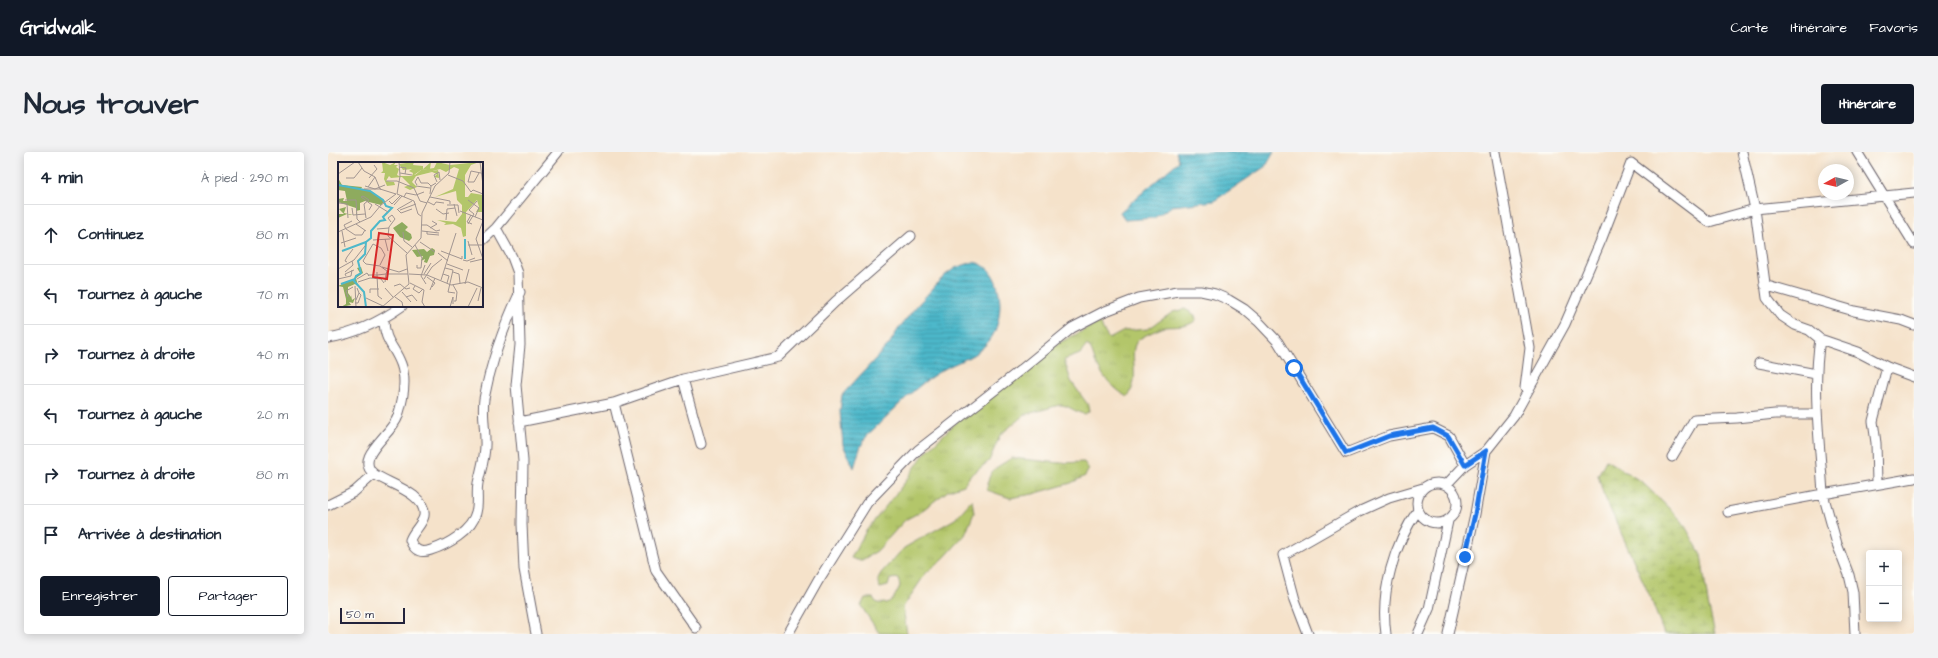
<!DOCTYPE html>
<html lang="fr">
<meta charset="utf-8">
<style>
:root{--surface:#fff;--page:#f2f2f3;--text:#1f2937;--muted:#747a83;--line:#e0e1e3;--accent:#111827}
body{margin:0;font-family:"Architects Daughter",sans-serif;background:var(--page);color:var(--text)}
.controls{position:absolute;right:12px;bottom:12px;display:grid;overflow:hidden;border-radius:4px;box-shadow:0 2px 10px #0003}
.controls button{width:36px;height:36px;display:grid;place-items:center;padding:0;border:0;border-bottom:1px solid var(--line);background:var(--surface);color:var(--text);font:20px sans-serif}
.compass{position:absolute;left:1490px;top:12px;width:36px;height:36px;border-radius:50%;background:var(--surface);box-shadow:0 2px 10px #0003;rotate:262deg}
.scale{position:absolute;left:12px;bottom:10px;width:65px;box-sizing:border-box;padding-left:4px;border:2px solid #22223b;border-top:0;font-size:11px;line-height:14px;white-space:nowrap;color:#22223b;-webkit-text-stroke:3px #fdfcf7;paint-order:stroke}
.stop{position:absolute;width:12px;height:12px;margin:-9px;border:3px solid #1a73e8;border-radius:50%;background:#fff}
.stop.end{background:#1a73e8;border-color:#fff;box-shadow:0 1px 4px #0008}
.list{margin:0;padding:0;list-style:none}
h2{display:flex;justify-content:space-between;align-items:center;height:52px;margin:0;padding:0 16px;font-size:17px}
h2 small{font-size:13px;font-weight:400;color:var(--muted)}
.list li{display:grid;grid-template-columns:26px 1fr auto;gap:12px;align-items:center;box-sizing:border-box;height:60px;padding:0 16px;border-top:1px solid var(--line)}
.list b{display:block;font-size:15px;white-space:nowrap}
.list em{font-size:13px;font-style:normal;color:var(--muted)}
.actions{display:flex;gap:8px;padding:12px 16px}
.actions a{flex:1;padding:9px 0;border:1px solid var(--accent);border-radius:4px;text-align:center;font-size:14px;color:var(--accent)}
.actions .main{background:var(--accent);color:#fff}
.icon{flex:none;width:22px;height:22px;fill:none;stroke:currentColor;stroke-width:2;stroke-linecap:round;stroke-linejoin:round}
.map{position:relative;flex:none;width:1586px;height:482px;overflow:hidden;border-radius:4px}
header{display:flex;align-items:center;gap:24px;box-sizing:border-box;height:56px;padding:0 20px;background:var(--accent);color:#fff}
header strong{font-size:19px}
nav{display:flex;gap:22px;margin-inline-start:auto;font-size:14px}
.intro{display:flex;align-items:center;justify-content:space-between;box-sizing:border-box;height:96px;padding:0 24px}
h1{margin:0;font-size:28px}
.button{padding:10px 18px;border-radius:4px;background:var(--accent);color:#fff;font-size:14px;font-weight:700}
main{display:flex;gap:24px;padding:0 24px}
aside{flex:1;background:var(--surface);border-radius:4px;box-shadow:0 2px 10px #0003}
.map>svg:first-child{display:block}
.grass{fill:url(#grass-tufts);stroke:#6a7452}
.wetland{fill:url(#wetland-marsh);stroke:#6a7452}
.water{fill:url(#water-rules);stroke:#386d82}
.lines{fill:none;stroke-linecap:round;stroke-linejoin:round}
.minor-casing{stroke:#6c656d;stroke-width:11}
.minor{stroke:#fff;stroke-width:9}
.route{stroke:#1a73e8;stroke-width:5}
.inset-river{fill:none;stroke:#4db8ca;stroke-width:2}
.inset-road{fill:none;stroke:#a19591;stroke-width:1}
.view{fill:#d62828;fill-opacity:0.15;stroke:#d62828;stroke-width:2}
.inset-edge{fill:none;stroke:#22223b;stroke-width:2}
</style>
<header>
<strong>Gridwalk</strong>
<nav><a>Carte</a><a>Itinéraire</a><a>Favoris</a></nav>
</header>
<div class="intro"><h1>Nous trouver</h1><a class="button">Itinéraire</a></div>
<main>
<aside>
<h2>4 min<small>À pied · 290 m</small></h2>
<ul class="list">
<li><svg class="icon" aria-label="ahead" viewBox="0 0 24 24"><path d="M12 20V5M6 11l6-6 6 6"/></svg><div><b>Continuez</b></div><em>80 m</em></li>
<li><svg class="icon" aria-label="left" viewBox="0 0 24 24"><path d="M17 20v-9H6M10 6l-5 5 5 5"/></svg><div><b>Tournez à gauche</b></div><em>70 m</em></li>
<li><svg class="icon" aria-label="right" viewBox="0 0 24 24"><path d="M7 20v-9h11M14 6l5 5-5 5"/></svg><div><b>Tournez à droite</b></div><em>40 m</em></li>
<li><svg class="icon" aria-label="left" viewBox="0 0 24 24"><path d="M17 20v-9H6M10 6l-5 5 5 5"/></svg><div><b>Tournez à gauche</b></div><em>20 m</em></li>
<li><svg class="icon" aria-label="right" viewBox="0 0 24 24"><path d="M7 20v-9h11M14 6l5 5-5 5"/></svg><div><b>Tournez à droite</b></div><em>80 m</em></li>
<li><svg class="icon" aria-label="arrive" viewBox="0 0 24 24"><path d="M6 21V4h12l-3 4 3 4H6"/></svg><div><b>Arrivée à destination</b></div></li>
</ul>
<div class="actions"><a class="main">Enregistrer</a><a>Partager</a></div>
</aside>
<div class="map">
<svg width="1586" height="482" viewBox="0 0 1586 482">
<defs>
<pattern id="grass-tufts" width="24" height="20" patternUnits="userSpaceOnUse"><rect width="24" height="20" fill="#b3c66a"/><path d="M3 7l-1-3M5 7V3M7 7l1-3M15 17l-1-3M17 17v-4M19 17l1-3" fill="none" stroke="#9aaa5d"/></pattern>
<pattern id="wetland-marsh" width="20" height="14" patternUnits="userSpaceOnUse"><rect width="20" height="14" fill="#b3c66a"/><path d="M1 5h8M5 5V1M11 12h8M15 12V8" fill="none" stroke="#9aaa5d"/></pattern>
<pattern id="water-rules" width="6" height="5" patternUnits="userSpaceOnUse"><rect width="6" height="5" fill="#4db8ca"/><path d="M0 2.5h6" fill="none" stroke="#4095a5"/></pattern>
</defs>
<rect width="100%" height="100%" fill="#fdfcf7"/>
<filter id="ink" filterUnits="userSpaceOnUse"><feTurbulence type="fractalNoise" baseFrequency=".025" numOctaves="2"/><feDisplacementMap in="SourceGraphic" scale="8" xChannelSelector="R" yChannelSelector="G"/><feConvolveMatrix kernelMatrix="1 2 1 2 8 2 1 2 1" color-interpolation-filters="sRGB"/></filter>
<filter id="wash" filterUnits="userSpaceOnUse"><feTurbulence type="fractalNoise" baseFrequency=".012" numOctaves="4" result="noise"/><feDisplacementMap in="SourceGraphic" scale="16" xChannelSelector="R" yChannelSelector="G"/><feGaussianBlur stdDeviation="0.9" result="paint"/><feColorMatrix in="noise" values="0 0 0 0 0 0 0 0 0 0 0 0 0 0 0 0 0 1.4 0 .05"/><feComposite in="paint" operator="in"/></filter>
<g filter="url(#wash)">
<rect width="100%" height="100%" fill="#f5e2ca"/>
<path class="grass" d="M857,157l10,6 1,5c-9,8 -19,6 -30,7 -4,0 -25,10 -28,13 -12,13 5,38 -11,57 -12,-8 -24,-19 -30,-32 -4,-7 -4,-15 -10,-20l-7,9 -16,6 7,21 17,24 1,6 -4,3c-10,-1 -17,-10 -26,-9l-35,10 -24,20 -11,26 -19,15 -6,9 -15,5 -29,22 -15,8 -28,31 -15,9h-5l-6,-2 15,-27 40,-50 18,-27 56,-55 77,-55 43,-22 3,8 6,9 15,-8 24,-2 25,-17z
M684,306l48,5 24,-1 5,7 -4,7 -14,7 -38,11 -23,4 -23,-8c1,-21 9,-22 25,-32z
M644,348l2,13 -9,22 -21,23 -18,15 -23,34 4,27 -28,-1 -18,-27 4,-8h8l4,5c15,2 17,-5 23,-17l-2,-8 -8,1 -2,7 -8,2 -2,-8 3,-7 23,-25 51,-29z"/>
<path class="wetland" d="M1278,308l36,22 40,39 19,33 7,49 7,31h-51l-13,-35 -48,-106 -5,-18z"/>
<path class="water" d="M848,0h98l-8,14 -52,35 -42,5 -18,12 -29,2 -5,-8 59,-51z
M645,110c32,4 33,59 16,79 -13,16 -26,18 -43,27 -25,13 -45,35 -65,54 -5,6 -13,11 -17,18 -5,8 -7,19 -10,28l-11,-23 -3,-34 2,-16 47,-51 10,-16 15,-19 30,-33 11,-8z"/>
</g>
<g filter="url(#ink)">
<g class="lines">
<defs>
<path id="minor" d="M1167,0l35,196 -5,40
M1529,0l57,92
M168,76l16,29 6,16 2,72 -4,40 7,76 -1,63 2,45 12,65
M154,89l14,-13 62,-76
M1436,133l90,26 47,9 13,5
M56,167c0,23 10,26 17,45 6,16 2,36 -3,52 -6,19 -45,41 -24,58 15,10 53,20 50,42 -2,9 -11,15 -14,24 4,10 10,14 21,10 16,-5 41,-19 45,-37 3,-10 0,-20 2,-30 3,-14 8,-28 7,-42 0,-14 -3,-28 -1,-42 7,-38 20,-73 36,-107
M0,186c26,-4 53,-17 74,-32
M1492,187l38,13 29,15 27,10
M1431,211l57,11
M355,227l18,65
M286,251l42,168 40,57
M191,270l95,-19 69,-24 95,-22 57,-55 76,-66
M1344,305l22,-37 43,-2 38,-4h41
M1089 351a20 20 0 1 1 40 0a20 20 0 1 1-40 0Z
M1549,331l-1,-40 -3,-22 14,-54
M1118,333l19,-20 21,-14 28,-35 51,-92 37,-86 29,-75 78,59 46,-13 -13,-57
M0,353l26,-13 20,-18
M1400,360l95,-18c-3,-53 -11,-102 -3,-155l-11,-9 -14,-5 -15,-10 -13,-17 -12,-89 159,-16
M460,482l30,-53 49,-78 51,-53 105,-82 49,-40 31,-16 36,-14 39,-7h23l14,3 14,6 15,9 14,12 20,21 68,111 43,-17 44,-8 16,8 16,29
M980,482l-13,-34 -12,-45 75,-43 31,-14 34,-10
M1058,482c-6,-42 8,-90 32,-124
M1090,482l11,-25 19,-88
M1120,482l27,-120 11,-63
M1527,482l-2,-42 -4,-17 -12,-31 -14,-50 91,-16"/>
</defs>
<use href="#minor" class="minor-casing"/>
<use href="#minor" class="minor"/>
</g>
</g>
<g class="lines" filter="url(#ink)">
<path class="route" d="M966,216l52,85 43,-17 44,-8 15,8 17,29 21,-14 -11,63 -10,43"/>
</g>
<g transform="translate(10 10)">
<rect width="145" height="145" fill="#f5e2ca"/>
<path d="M44,0l8,3 6,-3 -2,3h4l-2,2 3,2 -2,6 2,1h13l1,-3 -4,-2 3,-2 -9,1 -4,-6 15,-2 -1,3 10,1v3l8,-7 -1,7 -9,1 -7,5 12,-3 12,-2 1,8 -5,-1 3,-3 -5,-2 -16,4 -4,6 5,5 -7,3 -6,-3 6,-2 -8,-8 -11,1 -2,-2 -3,5 8,1 1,3 -8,1 -3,-7 1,-6h-4l2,-2z" fill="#b3c66a"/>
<path d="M0,16l4,7 20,2 -1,2 8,1 16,11 -4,4 -16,-4 -5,2v7l-4,1 1,4h-7l-3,-1 -9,4v-4h6l-5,-5 7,-2 -2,6 9,2h3v-7l-18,-6v-3l6,-1 -1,3h4l-2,-10 -7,-1zM64,60l6,5 -3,3 6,4 1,4 -3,3 -9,-4 -7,-9zM94,86l3,2 -1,5 -4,1 -3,7 -3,-1 1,-3 -4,2 2,-5 -6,1 -5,-7 12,-1 3,3zM23,105l2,6 -7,5 2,8 -3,-2 -7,3v6l3,4v-2l1,5 3,-2 -2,5 -4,-1 2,3 -10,2 5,-3v-5l-3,-12 -5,-1 16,-7 6,-6 -3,-5z" fill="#8eab5e"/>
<path d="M99,0l13,3 29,-3 -8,3 -6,10v22h3l3,-4 12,2v19l-1,-2h-6l3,-5 -2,-7 -11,12v24l-3,1 -2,-9 -8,-4 -9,1 2,-2 -9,-3 19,2 6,-8v-9l-5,-5 -1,-9 -21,6 18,-8 6,-20 -5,-2 -8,5 -6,-3 -26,7 7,-6 13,-2z" fill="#b3c66a"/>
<path class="inset-river" d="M0,23l32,6 13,9 3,6 6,2 -9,9 2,3 -5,1 -9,10v7l-5,4 -1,12 -7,7 3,12 -5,3 -2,5 10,11 2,15M127,77v20M4,89l24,-9M3,122l14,-5"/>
<path class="inset-road" d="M20,0l6,9 11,6 5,12 16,5M61,0l1,14 -3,18 17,7 4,13 3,2M142,0l3,23M61,5l7,1 -1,6M62,11l12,2M0,12l17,-12M110,13l15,6 8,11 2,-2 10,4M8,16h8l8,-10M31,16l8,-9 -3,-4M48,19h11l17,7 6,13 7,2M99,20l-3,-7 5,-3 1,8M130,20l3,-11 10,2M130,20h6l5,-9M79,23l-2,-3 3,-5 3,6h7l3,3M27,24l10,3 10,-4M78,24l14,2M30,25l7,-10M26,27h17M92,32l1,-8 5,-3M23,35l2,-1 6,4 -5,4 2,14M23,35l11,8 -3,5M66,35l2,-4 10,2 8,-3M92,35l20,4v3M1,38v3l8,1 1,14M7,38h11l1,19 3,3M130,38l11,8 -4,9M51,39l3,3 9,-9M90,40l6,3 2,-3 8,1M37,42l13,8M116,42l3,12M56,43l8,-9M109,43h11l1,8M14,46l1,7 12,-1M59,47l4,4 11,-4M60,47l14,-8M98,47l7,5 6,-1M62,48l16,-6M122,49l23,9M133,53l-4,7 5,2M108,58l1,-11 8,-1M145,59l-7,18 7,20M53,60l-3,-4 4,-3 3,4 -6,8 -1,9 19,17M18,62l10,7M130,62l6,-10 -5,-4 8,-9M84,63h5l9,6 4,-1M92,66l7,-4 -5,-3M8,67l9,6h7l3,-5M8,67l-2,-4 8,-4M39,67l12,-1M4,69l3,16M84,69l17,2M89,69v3l12,1M0,70l33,-15 10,-12 15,-11M65,70l1,9 8,6M47,77l3,12M35,78l17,-1M130,79l4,14M82,80l15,10M3,81l15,-5M77,83l7,13 -1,10h-4v-3M130,83h14M103,89l21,8v-3M100,91l10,8M125,98l4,1 8,-3M9,100l-2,-1 2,-4 6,-8M132,100l13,-3M109,102l16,6M42,103l5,-10 -4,-7 -8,-4 -10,17 3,3 14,2M87,103l-4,11 5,8M42,104l7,5 -1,3h22M44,105l17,5 8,-3M107,106l8,2 -5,22 7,1M0,107l16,-9 11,-14M7,110l8,-7 -1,-4M39,110v3l9,-1 -1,8M115,110l6,2 1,9M71,112l18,1 24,10 17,-3 15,6M86,112l7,-11M105,112l6,2 -2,7M30,113h9l1,21 4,3M8,114l-1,-2 9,-4M89,115l8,6 -3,4M0,117l13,-3 1,-6M19,117l10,-6 2,3M86,117l8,-12 10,-8M103,118l15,-47M20,120l12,-4 11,1 3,4M72,121l14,7 -2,12 3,5M127,122l4,-15M115,123l4,7 -1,9h-2M17,124l1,21M56,124l6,-2 6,5 4,-1M77,124l-2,3 6,4 4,-4M47,126l8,9M92,128l5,-12M64,130l9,10M32,131v-4h9M10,135l-2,-6 7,-4M57,135l7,5 1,5M68,135l6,-2 5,6M28,136l17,8M18,138l3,-7 -2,-5M140,139l3,-13M17,141h3l3,-8 -2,-2M44,145l27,-23 -3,-29 15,-17 1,-25 13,-27 14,-13 1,-11M112,145l3,-10v7M130,145l9,-19"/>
<path class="view" d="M41,71l14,2 -6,44 -14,-2z"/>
<rect width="145" height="145" class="inset-edge"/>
</g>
</svg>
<div class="controls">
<button>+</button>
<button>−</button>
</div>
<svg class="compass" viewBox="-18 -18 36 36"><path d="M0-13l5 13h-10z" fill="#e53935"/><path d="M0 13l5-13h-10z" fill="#747a83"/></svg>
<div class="scale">50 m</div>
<div class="stop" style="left:966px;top:216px"></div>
<div class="stop end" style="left:1137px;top:405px"></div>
</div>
</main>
